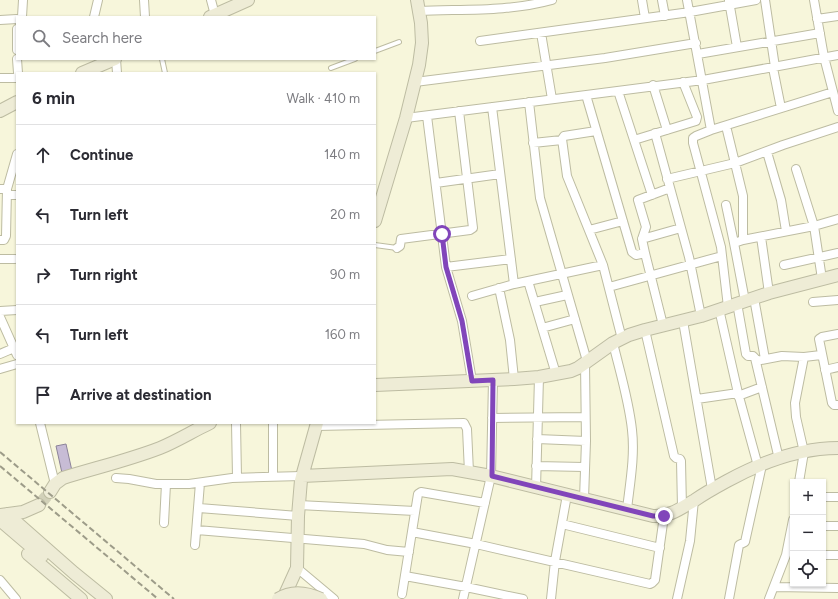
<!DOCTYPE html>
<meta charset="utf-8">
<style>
:root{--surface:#fff;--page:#f2f2f3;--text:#2b2b33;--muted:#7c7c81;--line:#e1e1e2}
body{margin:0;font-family:Figtree,sans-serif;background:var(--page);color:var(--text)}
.controls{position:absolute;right:12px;bottom:12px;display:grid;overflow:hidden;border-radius:0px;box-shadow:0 1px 3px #0004}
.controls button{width:36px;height:36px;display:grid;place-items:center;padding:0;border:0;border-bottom:1px solid var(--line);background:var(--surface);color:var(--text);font:20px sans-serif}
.stop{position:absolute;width:12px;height:12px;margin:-9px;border:3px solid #8145ba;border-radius:50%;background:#fff}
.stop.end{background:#8145ba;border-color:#fff;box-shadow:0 1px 4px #0008}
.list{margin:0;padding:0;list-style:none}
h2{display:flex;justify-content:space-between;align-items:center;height:52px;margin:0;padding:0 16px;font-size:17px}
h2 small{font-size:13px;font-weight:400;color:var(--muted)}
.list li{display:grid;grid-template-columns:26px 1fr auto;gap:12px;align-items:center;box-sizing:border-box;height:60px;padding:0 16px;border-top:1px solid var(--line)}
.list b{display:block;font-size:15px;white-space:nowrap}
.list em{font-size:13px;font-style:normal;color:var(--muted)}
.icon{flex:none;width:22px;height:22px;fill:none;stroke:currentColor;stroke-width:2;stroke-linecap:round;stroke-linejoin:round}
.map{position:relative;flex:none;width:838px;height:599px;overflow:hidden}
.search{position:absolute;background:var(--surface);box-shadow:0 1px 3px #0004;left:16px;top:16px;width:360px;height:44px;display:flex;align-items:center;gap:10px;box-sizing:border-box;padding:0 14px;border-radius:0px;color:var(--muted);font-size:15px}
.panel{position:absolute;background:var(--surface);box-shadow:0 1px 3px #0004;left:16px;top:72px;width:360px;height:352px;border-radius:0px}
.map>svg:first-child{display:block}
.building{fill:#c7bcd5;stroke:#8c8399}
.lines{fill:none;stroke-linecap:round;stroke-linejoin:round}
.secondary-tunnel{stroke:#d2d1b9;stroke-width:12;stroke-dasharray:12 6;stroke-linecap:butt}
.lane-casing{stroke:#bdbca2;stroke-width:6}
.street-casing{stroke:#bdbca2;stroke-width:10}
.secondary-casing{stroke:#bdbca2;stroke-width:14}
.lane{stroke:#fff;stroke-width:4}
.street{stroke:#fff;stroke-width:8}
.secondary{stroke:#eeecd6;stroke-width:12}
.rail{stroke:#9d9c89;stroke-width:2;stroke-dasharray:6 3;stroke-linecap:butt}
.secondary-bridge-casing{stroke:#bdbca2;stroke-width:14;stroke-linecap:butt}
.secondary-bridge{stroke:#eeecd6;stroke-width:12}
.route{stroke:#8145ba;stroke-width:5}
</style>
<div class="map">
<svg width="838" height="599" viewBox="0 0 838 599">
<rect width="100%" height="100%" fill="#f7f6db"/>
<path class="building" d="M66,444l6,27 -10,2 -6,-27z"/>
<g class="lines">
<path class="secondary-tunnel" d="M39,505l11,-13"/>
<defs>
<path id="lane" d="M375,51l24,-9
M162,59l3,14
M331,68l24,-9
M375,245l22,3"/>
<path id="street" d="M144,0l1,17
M211,0l4,15
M642,0l3,18
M662,0l3,16
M687,0l24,130 122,-38
M765,0l10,67
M814,0l10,57 14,54
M729,1l8,46
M419,11c44,-2 90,1 133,-11
M22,17l1,-17
M94,17l4,-17
M817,19l21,-3
M0,20l17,-1
M17,29v21
M541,33l11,66
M480,41l210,-29 66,-12
M698,54l122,-21
M17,59l1,14
M116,59l1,14
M773,68l8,40
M0,78h17
M415,82l190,-24 91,-15
M653,85l14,45
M618,91l34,104
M586,95l46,157 4,3 9,-2 18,72
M529,102l11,96 47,163
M492,107l22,177
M427,116l19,151 16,54 10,60
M406,118l297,-38 135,-25
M726,126l17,70v44l-9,3 11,58
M711,130l-15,6 -3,2v5l28,104 7,60
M596,131l-32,5 -2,3 5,37 36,89
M655,133l34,124 12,59
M634,140l62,-19 1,-4 -14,-35
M533,143l29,-3
M767,152l14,48 5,31
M796,169l18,57 8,53
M667,179l68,-16 48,-18 55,-18
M436,183l64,-9
M0,189h7l10,-35
M7,195h10
M726,205l8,38
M589,230l34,-9
M761,237l8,56
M642,239l39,-11
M0,240h4l2,-4 1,-47
M743,240l71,-14 24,-7
M397,248l3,-2 1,-7 69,-9 3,-2 -14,-117
M645,253l-3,-14 4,-12 -8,-27 32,-12
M0,259h15
M784,265l54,-12
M446,267l65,-8
M528,281l28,93
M609,287l113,-31
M499,288l11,52 4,39
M472,296l42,-12 89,-19 19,74
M754,298l11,61
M535,302l32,-7
M813,302l25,-2
M737,303l9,51 2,2h5l2,2 24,101
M719,309l19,84 20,73
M0,311l17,-1
M0,317l17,38
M683,321l29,168
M542,328l33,-9
M645,330l29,126 2,2 4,1 1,2 1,47
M838,334l-16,3 -3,2 13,64 2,2h4
M613,343c7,29 16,58 19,87 3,26 -2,53 -5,79
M0,354l14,-6
M756,361l26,-5 22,1 17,-2
M0,369l17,-5
M825,370l13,-3
M738,396l24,-9
M697,399l41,-6
M492,418l93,-1
M40,423l15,61
M236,423l1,54
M316,426l148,-3 3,6 2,43
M537,439l49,2
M536,466l48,1
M273,476v-53
M116,478l13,1 27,5h33l43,-6 70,-2
M799,482l5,-30 -8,-35 -1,-14 9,-46
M536,488l3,-111
M823,497h15
M584,499l2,-58 -1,-78
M299,505l116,6
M199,508l99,8
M164,523l2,-39
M562,524l98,24
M823,526h15
M197,530l167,14 23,6 22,2
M412,532l64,12 174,40 2,-1 3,-3 9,-64
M195,545l5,-62
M823,555h15
M297,568l37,31
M405,576l61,11 57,12
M0,580l16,19
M774,587l64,1
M402,594l16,-100 3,-2 64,11
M463,599l28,-123 2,-96
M551,599l4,-38 12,-66
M677,599l13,-58 4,-41
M729,599l10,-54 6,-3 17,-77
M769,599l17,-44 7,-35"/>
<path id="secondary" d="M210,17l38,-17
M82,73l33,-14
M0,111l17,-9
M375,221l31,-103 13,-53 3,-22 -1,-20 -4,-23
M375,385l139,-6 25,-2 32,-6 7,-3 35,-25 16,-8 16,-5 56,-14 68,-23 69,-18
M302,476l150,-7 39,7 162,40c17,1 28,-8 42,-16 10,-7 21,-13 32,-19 33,-18 73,-33 111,-33
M50,492l5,-8 8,-6c32,-10 66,-18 97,-30 17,-7 33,-17 50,-25
M7,514l67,59 32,26
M1,515l22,-3 16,-7
M0,520l42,36
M28,554l53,45
M283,599l14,-31 1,-52 3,-36 16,-57"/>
</defs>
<use href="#lane" class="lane-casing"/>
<use href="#street" class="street-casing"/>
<use href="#secondary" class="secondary-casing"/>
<use href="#lane" class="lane"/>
<use href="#street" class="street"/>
<use href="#secondary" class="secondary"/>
<path class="rail" d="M0,452l174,147
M0,466l158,133"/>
<defs>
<path id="secondary-bridge" d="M278,599c14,-9 28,-7 43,0"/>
</defs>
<use href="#secondary-bridge" class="secondary-bridge-casing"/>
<use href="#secondary-bridge" class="secondary-bridge"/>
</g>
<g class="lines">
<path class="route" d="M442,234l4,33 16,54 10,60 21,-1 -1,96 161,40h11"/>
</g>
</svg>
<div class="controls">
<button>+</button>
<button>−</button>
<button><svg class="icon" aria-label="locate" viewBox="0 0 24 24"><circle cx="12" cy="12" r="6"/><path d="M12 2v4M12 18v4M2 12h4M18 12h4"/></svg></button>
</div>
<div class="stop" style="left:442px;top:234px"></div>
<div class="stop end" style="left:664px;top:516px"></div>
<div class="search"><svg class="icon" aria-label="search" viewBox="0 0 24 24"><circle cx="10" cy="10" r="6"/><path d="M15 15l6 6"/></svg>Search here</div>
<section class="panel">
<h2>6 min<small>Walk · 410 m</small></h2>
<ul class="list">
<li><svg class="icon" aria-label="ahead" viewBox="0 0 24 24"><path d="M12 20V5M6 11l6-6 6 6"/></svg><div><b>Continue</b></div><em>140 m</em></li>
<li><svg class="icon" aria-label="left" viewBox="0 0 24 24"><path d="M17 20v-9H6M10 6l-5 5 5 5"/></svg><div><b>Turn left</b></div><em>20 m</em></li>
<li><svg class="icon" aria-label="right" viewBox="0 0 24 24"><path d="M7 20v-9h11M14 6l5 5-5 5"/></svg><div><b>Turn right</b></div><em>90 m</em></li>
<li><svg class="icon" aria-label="left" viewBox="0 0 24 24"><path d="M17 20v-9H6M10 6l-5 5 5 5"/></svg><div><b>Turn left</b></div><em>160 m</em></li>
<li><svg class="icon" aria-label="arrive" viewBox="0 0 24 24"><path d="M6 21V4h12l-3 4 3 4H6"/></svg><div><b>Arrive at destination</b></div></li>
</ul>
</section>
</div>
